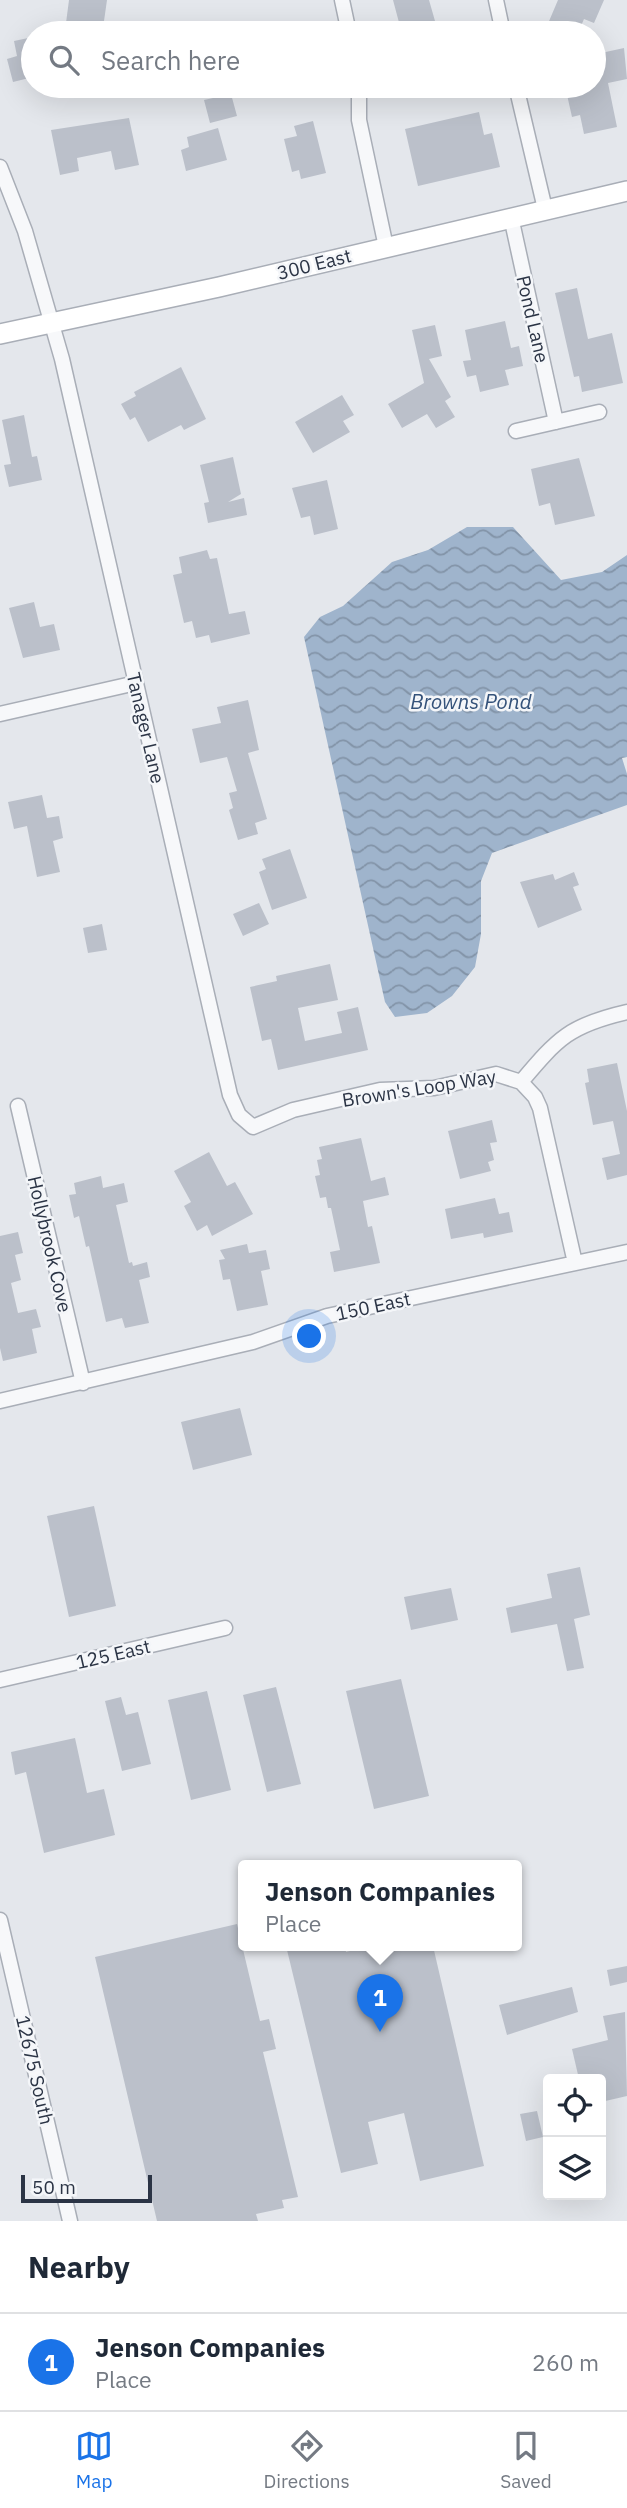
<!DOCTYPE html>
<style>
:root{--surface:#fff;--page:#f6f6f7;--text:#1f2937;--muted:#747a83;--line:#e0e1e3;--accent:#1a73e8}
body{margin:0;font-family:"IBM Plex Sans",sans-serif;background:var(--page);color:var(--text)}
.controls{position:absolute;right:21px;bottom:21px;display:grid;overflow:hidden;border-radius:7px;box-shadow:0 7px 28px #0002}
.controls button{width:63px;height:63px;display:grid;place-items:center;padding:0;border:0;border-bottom:2px solid var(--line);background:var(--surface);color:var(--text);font:35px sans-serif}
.scale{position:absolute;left:21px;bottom:18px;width:131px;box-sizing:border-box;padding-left:7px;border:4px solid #2b3445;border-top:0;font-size:19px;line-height:24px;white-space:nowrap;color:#2b3445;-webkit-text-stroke:5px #f4f6f9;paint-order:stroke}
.you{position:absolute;left:310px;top:1337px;width:24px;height:24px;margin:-18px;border:5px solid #fff;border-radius:50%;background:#1a73e8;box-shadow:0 0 0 10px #1a73e833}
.badge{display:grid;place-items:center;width:46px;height:46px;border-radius:50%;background:var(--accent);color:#fff;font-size:23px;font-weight:700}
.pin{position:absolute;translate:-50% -58px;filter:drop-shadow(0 2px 4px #0008)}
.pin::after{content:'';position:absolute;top:37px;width:24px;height:21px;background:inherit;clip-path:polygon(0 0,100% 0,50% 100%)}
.popup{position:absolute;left:238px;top:1860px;width:284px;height:91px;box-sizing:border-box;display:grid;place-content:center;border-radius:7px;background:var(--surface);filter:drop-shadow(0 2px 5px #0005);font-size:23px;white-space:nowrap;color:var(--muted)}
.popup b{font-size:26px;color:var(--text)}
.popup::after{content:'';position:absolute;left:50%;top:100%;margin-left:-14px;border:14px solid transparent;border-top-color:var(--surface)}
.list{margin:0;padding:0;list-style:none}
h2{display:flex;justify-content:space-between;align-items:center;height:91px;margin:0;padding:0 28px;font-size:30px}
h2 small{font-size:23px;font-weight:400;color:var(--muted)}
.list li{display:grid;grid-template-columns:46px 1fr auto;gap:21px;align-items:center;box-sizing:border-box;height:98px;padding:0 28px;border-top:2px solid var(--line)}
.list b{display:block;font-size:26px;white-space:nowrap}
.list p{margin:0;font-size:23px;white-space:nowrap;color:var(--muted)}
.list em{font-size:23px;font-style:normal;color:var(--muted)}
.icon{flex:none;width:38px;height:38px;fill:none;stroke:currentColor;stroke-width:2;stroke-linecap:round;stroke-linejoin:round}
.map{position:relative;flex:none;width:627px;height:2221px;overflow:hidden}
.search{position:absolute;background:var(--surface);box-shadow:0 7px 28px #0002;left:21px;right:21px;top:21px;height:77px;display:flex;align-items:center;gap:18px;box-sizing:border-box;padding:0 24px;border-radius:38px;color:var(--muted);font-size:26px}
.sheet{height:189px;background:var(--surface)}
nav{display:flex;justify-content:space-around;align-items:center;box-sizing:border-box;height:98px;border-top:2px solid var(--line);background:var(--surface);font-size:19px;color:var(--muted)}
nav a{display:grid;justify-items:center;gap:4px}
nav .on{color:var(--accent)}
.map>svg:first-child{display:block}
.water{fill:url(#water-waves)}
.building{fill:#bbc0ca}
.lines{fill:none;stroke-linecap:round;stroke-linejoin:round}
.street-casing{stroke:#a9aeb7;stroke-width:17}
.secondary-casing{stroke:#a9aeb7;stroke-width:22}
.street{stroke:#f7f8fa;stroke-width:14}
.secondary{stroke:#fff;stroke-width:19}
.labels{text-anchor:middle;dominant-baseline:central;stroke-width:5;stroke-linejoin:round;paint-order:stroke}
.street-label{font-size:19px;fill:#2b3445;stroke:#f4f6f9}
.water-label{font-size:21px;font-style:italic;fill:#34527a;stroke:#f4f6f9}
</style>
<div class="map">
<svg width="627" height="2221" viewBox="0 0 627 2221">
<defs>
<pattern id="water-waves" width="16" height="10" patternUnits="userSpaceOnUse" patternTransform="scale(1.75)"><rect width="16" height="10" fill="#9fb4cc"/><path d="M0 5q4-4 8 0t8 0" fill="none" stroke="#8293a7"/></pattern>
</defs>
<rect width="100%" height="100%" fill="#e4e7ec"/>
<path class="water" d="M467,527h46l48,53 41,-8 25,-17v202l-5,1 5,16v31l-135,48 -11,28v53l-6,33 -23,29 -25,17 -32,4 -10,-15 -81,-365 16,-20 23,-11 49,-44 36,-12z"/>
<path class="building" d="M69,0h38l-4,28 -37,-5z
M393,0h36l6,21 -34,9z
M558,0h46l-10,23 -10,-4 -6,14h-34z
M33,37v40l-20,5 -6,-23 10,-3 -3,-15z
M600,47l1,6 23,-5 3,31 -19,4 9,44 -33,7 -4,-19 -8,2 -7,-31h29v-38z
M231,94l6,22 -27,7 -6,-23z
M479,112l5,23 8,-2 8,34 -82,19 -13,-57z
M129,118l10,47 -24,5 -4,-19 -34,7 2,13 -19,4 -9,-45z
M313,121l13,52 -25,6 -2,-9 -7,2 -8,-33 13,-3 -3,-10z
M218,128l9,32 -41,11 -5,-21 8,-3 -2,-10z
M577,288l11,51 24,-6 11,50 -41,9 -3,-16 -5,1 -19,-84z
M505,321l6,27 8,-2 4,20 -18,4 4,15 -29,7 -4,-17 -9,2 -4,-16 8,-1 -6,-30z
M435,325l7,31 -13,3 22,38 -6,4 10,16 -19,11 -9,-14 -25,14 -14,-24 36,-21 -12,-53z
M181,367l25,52 -22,11 -3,-5 -33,17 -13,-25 -5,3 -9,-16 15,-8 -2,-4z
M342,395l12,20 -11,6 7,11 -37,21 -18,-31z
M24,415l8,42 5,-1 5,24 -33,7 -5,-22 7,-1 -9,-44z
M233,457l8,37 -13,8 16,-4 3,17 -39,8 -4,-20 5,-1 -9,-37z
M579,458l16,58 -40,9 -5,-22 -11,3 -8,-37z
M327,480l11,49 -24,6 -4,-19 -9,2 -9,-30z
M207,550l3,9 7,-1 12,56 16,-3 5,23 -39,9 -2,-8 -13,3 -4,-17 -8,2 -11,-48 9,-2 -3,-16z
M34,602l6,25 14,-3 6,26 -37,8 -14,-50z
M248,700l11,50 -11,3 19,66 -12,4 3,11 -20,6 -9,-30 4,-2 -4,-15 8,-2 -10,-34 -27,6 -8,-34 29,-6 -4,-16z
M42,795l5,23 12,-2 4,22 -10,3 7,31 -23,5 -10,-51 -13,3 -6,-27z
M290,849l17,49 -35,12 -13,-38 7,-3 -4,-10z
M574,872l5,13 -6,2 9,23 -44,18 -18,-46 33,-8 2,6z
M259,903l10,21 -26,12 -10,-22z
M102,924l5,26 -19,3 -5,-25z
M330,964l8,36 -40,8 7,33 37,-8 -5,-21 21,-5 10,43 -90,20 -7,-31 -9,2 -12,-54 27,-6 -1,-5z
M617,1063l10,48v64l-20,5 -5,-22 18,-4 -7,-33 -20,4 -8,-42 4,-1 -2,-13z
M492,1120l5,22 -7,1 4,17 -6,2 3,9 -31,8 -12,-48z
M361,1138l10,43 14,-4 4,18 -26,6 5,26 4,-1 8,37 -46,9 -4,-20 10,-2 -9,-42h-3l-2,-11 -6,1 -5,-22 5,-1 -3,-15 5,-1 -3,-12z
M209,1152l18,34 8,-4 18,32 -41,22 -5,-11 -10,6 -13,-25 7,-4 -17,-31z
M101,1176l2,12 21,-5 4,19 -12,3 13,58 3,-1 1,4 14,-4 3,15 -11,3 10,43 -24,5 -3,-10 -16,4 -17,-76 -3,1 -7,-31 -5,2 -5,-23 7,-1 -2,-11z
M495,1198l4,16 10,-2 4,20 -29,6 -1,-5 -32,6 -6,-30z
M18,1232l5,21 -8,2 6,25 -10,3 7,30 18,-4 5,18 -9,2 5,24 -34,8 -3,-13v-112z
M247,1244l2,9 17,-3 4,19 -9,2 7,34 -31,6 -7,-32 -7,1 -4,-20 6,-1 -5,-9z
M240,1408l12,47 -59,15 -12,-48z
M94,1506l22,100 -47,11 -22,-101z
M580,1567l10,48 -16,4 10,49 -17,3 -10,-47 -46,9 -5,-25 46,-10 -5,-24z
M451,1588l7,32 -47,10 -7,-33z
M401,1679l28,117 -55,13 -28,-118z
M276,1687l25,97 -34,8 -24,-97z
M207,1691l24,99 -40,10 -23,-100z
M121,1697l5,18 12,-3 13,52 -29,7 -17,-70z
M75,1738l12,55 17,-4 11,46 -71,18 -18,-81 -11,3 -4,-23z
M237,1924l23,97 9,-2 7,30 -13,3 35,145 -16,3 2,8 -28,6 2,7h-101l-62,-264z
M303,1946h42l1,6 23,-6h64l51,220 -64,15 -16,-68 -36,9 10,42 -37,9 -54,-223z
M627,1966v16l-17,4 -3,-16z
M572,1987l6,25 -71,23 -8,-30z
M625,2012l2,84 -26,6v-23h-22l-7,-30 36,-9 -5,-24z
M537,2111l6,26 -17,4 -6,-27z"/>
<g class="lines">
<defs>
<path id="street" d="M342,0l7,33
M496,0l7,33
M359,86v34l27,127
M516,86l29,123
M0,167l25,64 37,128 168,736 9,20 14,12 40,-17 87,-20 54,-2 62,-14 25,8 14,15 5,11 35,155
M511,217l45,205
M516,431l83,-19
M0,714l136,-31
M521,1082c37,-44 49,-57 106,-70
M18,1106l65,277
M0,1401l253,-59 74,-26 300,-64
M0,1680l225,-52
M0,1920l70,301"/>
<path id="secondary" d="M0,334l219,-47 408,-96"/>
</defs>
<use href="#street" class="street-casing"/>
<use href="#secondary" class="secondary-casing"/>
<use href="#street" class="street"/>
<use href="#secondary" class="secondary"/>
</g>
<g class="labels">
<g class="street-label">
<text transform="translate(314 264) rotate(-14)">300 East</text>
<text transform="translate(533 319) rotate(77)">Pond Lane</text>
<text transform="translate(146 728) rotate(77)">Tanager Lane</text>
<text transform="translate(419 1088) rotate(-9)">Brown's Loop Way</text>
<text transform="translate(50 1244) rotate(77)">Hollybrook Cove</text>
<text transform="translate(373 1306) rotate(-12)">150 East</text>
<text transform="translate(113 1654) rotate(-13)">125 East</text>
<text transform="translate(35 2070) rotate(77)">12675 South</text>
</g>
<g class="water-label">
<text x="471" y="701">Browns Pond</text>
</g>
</g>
</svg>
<div class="controls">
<button><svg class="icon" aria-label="locate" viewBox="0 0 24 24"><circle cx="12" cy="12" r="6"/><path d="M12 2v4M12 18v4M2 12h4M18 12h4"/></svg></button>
<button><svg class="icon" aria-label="layers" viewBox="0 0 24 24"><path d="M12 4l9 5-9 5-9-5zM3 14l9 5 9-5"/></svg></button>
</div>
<div class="scale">50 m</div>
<div class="you"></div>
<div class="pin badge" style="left:380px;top:2032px">1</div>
<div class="popup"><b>Jenson Companies</b>Place</div>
<div class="search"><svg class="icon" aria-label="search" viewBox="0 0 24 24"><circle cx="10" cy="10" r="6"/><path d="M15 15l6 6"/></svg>Search here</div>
</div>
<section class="sheet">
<h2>Nearby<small></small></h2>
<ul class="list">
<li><span class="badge">1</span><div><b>Jenson Companies</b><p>Place</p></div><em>260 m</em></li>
</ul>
</section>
<nav>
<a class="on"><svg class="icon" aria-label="map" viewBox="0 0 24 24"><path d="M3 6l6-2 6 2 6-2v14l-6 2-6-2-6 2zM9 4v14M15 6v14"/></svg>Map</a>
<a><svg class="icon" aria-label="directions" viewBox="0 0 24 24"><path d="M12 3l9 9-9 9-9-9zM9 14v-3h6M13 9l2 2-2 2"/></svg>Directions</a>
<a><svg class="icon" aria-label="saved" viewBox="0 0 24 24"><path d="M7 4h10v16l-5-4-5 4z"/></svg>Saved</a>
</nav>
